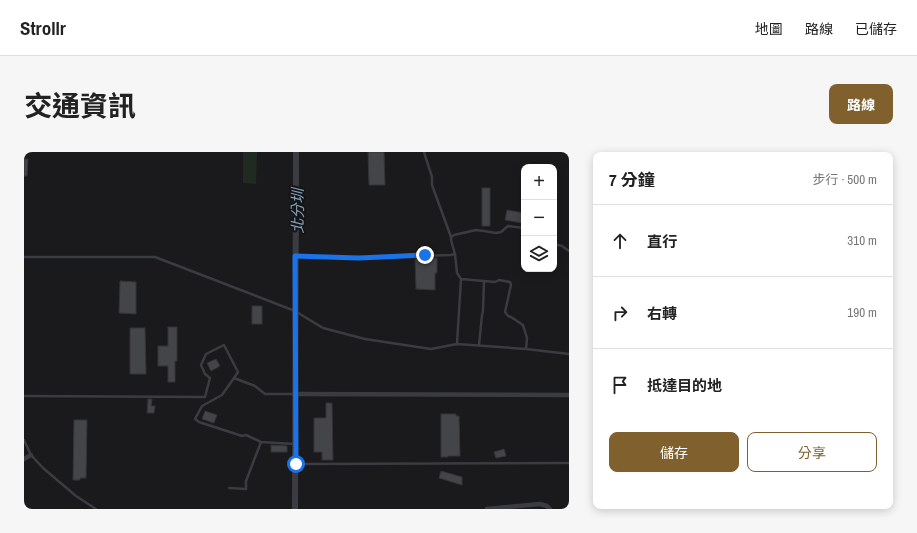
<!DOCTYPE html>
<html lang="zh-TW">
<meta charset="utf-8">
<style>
:root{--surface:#fff;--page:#f6f6f6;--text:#222;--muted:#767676;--line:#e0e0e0;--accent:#80612d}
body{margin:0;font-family:"Archivo Narrow","Noto Sans TC",sans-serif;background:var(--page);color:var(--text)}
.controls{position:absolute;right:12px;top:12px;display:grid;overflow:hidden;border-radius:8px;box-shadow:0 2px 10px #0003}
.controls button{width:36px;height:36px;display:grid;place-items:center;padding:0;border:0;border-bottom:1px solid var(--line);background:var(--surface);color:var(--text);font:20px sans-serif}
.stop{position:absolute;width:12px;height:12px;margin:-9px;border:3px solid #1a73e8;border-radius:50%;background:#fff}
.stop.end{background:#1a73e8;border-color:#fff;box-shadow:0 1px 4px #0008}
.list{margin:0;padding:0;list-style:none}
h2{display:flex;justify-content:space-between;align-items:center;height:52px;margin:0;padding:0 16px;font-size:17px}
h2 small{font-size:13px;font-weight:400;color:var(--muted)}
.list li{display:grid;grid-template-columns:26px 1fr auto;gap:12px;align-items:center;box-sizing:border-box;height:72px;padding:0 16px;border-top:1px solid var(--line)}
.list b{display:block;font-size:15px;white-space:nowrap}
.list em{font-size:13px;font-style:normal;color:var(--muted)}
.actions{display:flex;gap:8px;padding:12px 16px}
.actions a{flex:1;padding:9px 0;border:1px solid var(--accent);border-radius:8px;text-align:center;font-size:14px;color:var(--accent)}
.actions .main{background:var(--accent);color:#fff}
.icon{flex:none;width:22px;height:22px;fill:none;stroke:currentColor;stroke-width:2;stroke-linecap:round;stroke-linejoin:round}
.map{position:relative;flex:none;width:545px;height:357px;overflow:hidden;border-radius:8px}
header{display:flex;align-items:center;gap:24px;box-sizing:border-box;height:56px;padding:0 20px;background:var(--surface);border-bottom:1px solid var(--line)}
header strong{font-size:19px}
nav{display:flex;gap:22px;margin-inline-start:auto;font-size:14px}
.intro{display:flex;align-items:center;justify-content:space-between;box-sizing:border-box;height:96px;padding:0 24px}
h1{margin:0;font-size:28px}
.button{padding:10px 18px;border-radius:8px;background:var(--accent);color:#fff;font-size:14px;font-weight:700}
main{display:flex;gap:24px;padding:0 24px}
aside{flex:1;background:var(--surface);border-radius:8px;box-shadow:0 2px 10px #0003}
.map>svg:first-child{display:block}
.green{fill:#212a22}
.building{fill:#444549;stroke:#343438}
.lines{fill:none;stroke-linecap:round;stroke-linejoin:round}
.service{stroke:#3b3c41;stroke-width:2.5}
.minor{stroke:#3b3c41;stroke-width:4.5}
.tertiary{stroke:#3b3c41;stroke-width:6}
.route{stroke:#1a73e8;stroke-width:5}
.labels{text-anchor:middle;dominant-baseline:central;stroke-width:4;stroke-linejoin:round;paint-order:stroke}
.water-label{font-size:15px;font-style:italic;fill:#83a0b6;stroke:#151517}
</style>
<header>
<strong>Strollr</strong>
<nav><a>地圖</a><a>路線</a><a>已儲存</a></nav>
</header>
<div class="intro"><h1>交通資訊</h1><a class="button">路線</a></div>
<main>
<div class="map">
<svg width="545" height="357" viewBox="0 0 545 357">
<rect width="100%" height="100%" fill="#1a1a1c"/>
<path class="green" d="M219,0h14l-1,32 -13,-1z"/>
<path class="building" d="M344,0h16l1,33h-16z
M0,7h4l-1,17h-3z
M458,36h8v38h-8z
M483,58l17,3 -2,10 -17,-3z
M413,106v15h-2v17l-19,-1 -1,-30z
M96,129l16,1v32l-17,-1z
M228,154h10v18h-10z
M144,175h9v34h-2v21h-7v-16h-10v-20h10z
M106,176h15l1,46h-16z
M192,207l4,7 -9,5 -4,-8z
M124,247h4l-1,7h4l-1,7h-7z
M302,251h6l1,57h-11v-8h-8v-34h12z
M181,259l12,4 -3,8 -12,-4z
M417,262h15v2h3l1,40h-12v1h-7z
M50,268h13l-1,58h-6v2h-7z
M247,293l16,1v6h-16z
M480,297l2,7 -10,2 -2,-6z
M417,319l21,6v8l-23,-7z"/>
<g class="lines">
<path class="service" d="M400,0l8,25v8l19,52
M530,92l8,2 7,5
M431,102l2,19 4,6 -4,65
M272,104l63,2 92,-3 4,-1 -4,-14v-3l3,-2 22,-5 8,1 12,2 5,-1 7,-6 16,2
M0,105h131l140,54 28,17 42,11 66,10 26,-5 69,5 43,5
M437,127l34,3 4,-2 11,2 1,3 -6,27 3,4 3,1 12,8 4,13 -1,11
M455,193l3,-30 1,-4 1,-30
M210,226l-12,17 -20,11 -7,13 4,3 43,14 4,-1 15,7 33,2
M0,244l181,1 5,-19 -5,-4 -4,-9 5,-11 18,-9 14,27 -4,6 21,8 10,8h30
M0,288l7,15 12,13 33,28 20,13
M272,312l273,-1
M205,336l17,1v-8l15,-39"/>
<path class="minor" d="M272,242l273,1
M0,307l7,-4
M463,357l53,-5 7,2 3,3"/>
<path class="tertiary" d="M271,357l1,-357"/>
</g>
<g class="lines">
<path class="route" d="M272,312l-1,-208 64,2 66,-3"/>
</g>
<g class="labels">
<g class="water-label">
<text transform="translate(273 59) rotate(-90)">北分圳</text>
</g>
</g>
</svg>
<div class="controls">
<button>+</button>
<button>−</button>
<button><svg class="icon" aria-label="layers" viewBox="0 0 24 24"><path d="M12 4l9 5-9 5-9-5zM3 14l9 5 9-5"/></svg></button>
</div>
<div class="stop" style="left:272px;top:312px"></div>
<div class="stop end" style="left:401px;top:103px"></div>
</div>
<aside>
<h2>7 分鐘<small>步行 · 500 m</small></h2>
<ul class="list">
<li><svg class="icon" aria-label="ahead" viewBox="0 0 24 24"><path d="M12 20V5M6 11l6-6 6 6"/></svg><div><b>直行</b></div><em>310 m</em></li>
<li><svg class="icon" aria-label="right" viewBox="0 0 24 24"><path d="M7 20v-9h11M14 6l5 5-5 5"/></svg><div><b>右轉</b></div><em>190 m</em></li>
<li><svg class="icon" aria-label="arrive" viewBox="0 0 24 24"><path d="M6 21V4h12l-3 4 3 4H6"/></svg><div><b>抵達目的地</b></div></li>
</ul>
<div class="actions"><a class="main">儲存</a><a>分享</a></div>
</aside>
</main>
